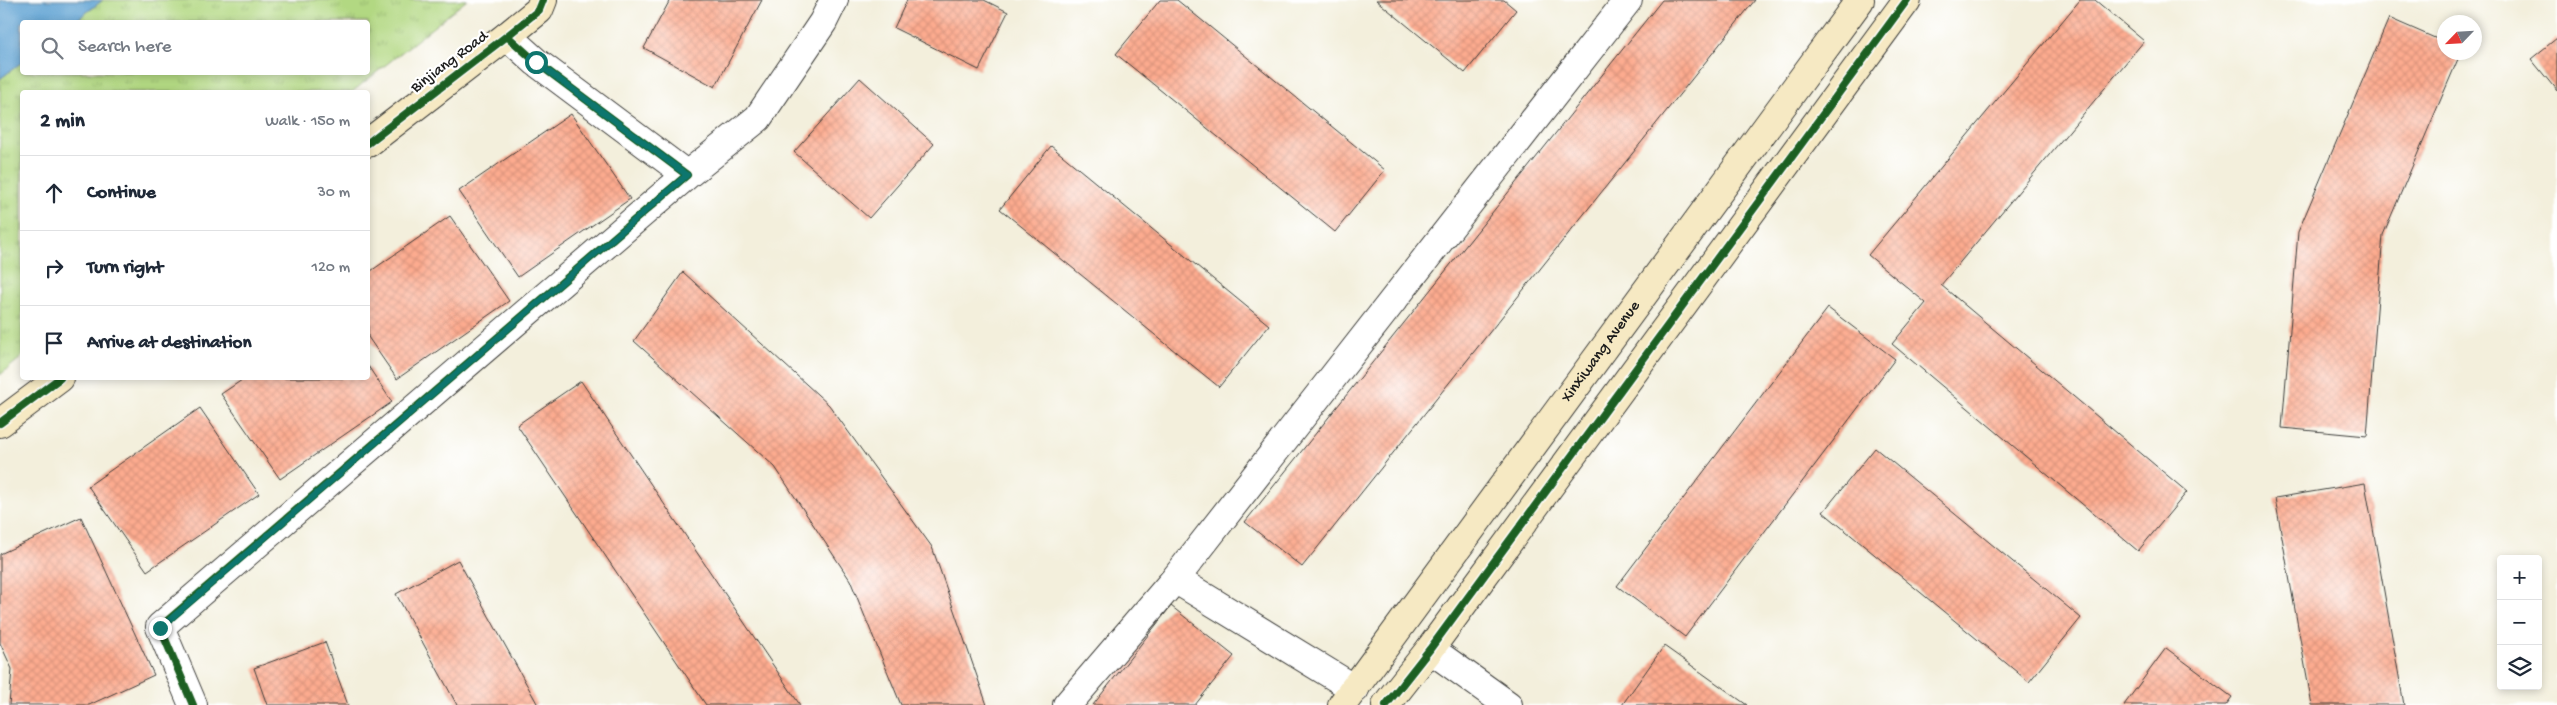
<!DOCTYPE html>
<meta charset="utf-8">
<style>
:root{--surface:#fff;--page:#f2f2f3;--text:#1f2937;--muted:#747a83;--line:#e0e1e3}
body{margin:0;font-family:"Gochi Hand",sans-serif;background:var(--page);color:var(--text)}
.controls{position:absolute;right:15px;bottom:15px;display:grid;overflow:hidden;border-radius:5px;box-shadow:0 2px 8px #0003}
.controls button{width:45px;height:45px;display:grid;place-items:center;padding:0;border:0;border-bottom:1px solid var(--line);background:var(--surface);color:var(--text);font:25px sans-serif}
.compass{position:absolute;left:2437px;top:15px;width:45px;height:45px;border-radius:50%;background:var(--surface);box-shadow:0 2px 8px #0003;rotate:245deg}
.stop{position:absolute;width:15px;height:15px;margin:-11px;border:4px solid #0f766e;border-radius:50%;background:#fff}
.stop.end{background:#0f766e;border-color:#fff;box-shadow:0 1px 5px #0008}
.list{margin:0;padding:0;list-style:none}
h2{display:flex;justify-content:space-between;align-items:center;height:65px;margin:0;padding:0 20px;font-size:21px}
h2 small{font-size:16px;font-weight:400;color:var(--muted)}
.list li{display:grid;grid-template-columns:32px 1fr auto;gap:15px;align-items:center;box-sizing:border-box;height:75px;padding:0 20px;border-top:1px solid var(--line)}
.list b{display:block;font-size:19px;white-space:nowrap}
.list em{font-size:16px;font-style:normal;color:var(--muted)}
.icon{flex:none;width:28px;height:28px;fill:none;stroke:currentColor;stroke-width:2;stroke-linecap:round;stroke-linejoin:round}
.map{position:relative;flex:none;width:2557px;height:705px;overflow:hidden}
.search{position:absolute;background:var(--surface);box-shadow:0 2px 8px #0003;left:20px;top:20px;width:350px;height:55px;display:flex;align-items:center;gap:12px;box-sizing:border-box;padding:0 18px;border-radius:5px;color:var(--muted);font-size:19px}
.panel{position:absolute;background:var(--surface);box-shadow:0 2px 8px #0003;left:20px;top:90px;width:350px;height:290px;border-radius:5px}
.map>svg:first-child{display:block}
.park{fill:url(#park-tufts);stroke:#677a4f}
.water{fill:#5da1d2;stroke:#3c5e77}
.building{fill:url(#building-cross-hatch)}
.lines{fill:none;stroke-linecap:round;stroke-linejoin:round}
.street-casing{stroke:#3c3c39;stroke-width:30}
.secondary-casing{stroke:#3c3c39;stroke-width:30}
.street{stroke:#fff;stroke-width:28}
.secondary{stroke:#f6e9c3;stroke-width:28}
.cycleway-casing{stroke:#fff;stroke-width:11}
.cycleway{stroke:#1b5e20;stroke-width:8}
.route{stroke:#0f766e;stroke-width:6}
.labels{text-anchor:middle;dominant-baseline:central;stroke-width:4.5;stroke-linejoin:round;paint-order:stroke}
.street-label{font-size:16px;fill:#1c1c1c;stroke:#fff}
</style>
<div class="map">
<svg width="2557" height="705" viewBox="0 0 2557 705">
<defs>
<pattern id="park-tufts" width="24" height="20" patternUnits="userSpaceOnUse" patternTransform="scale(1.25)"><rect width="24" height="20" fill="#b2d882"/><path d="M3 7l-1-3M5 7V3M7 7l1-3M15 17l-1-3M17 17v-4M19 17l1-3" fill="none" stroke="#98b970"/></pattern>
<pattern id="building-cross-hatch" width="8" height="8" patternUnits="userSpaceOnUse" patternTransform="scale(1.25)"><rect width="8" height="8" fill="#fdab8f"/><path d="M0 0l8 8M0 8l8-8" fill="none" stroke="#d8937b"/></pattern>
</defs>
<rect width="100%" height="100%" fill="#fff"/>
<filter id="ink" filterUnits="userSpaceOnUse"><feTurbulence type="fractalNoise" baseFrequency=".02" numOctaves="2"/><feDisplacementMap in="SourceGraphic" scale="10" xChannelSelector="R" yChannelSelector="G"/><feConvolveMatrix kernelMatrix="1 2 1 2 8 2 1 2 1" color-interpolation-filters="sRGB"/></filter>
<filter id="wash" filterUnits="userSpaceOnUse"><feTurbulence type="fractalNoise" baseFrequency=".0096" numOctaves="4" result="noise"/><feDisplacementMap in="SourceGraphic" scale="20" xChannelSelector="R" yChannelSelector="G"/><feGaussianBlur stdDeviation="1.12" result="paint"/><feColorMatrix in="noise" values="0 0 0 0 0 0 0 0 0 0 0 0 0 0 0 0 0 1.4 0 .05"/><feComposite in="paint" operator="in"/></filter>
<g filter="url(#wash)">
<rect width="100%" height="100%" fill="#f3efdc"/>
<path class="park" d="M103,0h364l-115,92h-330v265l-22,18v-296l22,-17v10h346v-50h-294z"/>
<path class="water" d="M0,0h103l-29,22h-52v40l-22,17z"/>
<g id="blocks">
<path class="building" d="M670,0h92l-47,87 -71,-39z
M907,0h77l24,12 -29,58 -85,-42z
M1160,0h17l208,170 -50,62 -219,-178z
M1376,0h128l12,10 -51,63z
M1662,0h93l-453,567 -57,-45z
M2080,0h15l49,41 -203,244 246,207 -49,59 -246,-207 34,-41 -58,-48z
M2389,18l55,24v10h17l-78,183 -16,201 -85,-8 16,-196z
M2557,38v53l-26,-32z
M860,78l74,66 -65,74 -75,-66z
M571,114l59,85 -112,78 -59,-86z
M1051,146l218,179 -50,62 -219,-178z
M450,216l59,85 -112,78 -29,-42v-64z
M683,272l146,133 103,142 55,158h-86l-51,-125 -75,-113 -141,-126z
M1828,308l67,51 -210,278 -68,-51z
M368,366l24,36 -112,77 -59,-85 24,-16h123z
M581,381l219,324h-94l-189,-280z
M200,408l59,86 -112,77 -59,-85z
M1875,448l206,170 -52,64 -206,-170z
M2365,483l39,222h-92l-37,-207z
M81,517l73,158 -65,30h-80l3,-36 -12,-26v-89z
M458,560l80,145h-81l-61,-111z
M1171,606l63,50 -39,49h-102z
M325,642l23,63h-81l-13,-37z
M1664,646l83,59h-125z
M2166,648l66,49 -6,8h-102z"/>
</g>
</g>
<g filter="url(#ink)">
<use href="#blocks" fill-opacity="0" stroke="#3c3c39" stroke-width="1"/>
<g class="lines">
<defs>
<path id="street" d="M687,175l71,-57 65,-96 11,-22
M1175,579l453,-579
M1430,649l78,56
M193,705l-33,-78 527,-452 -151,-113 -29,-26
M1067,705l108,-126 180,110"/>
<g id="secondary">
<path d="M368,143l139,-107 32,-26 4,-10"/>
<path d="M0,423l60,-45"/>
<path id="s1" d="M1342,705l518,-705"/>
<path d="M1386,705l44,-56 477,-649"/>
</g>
</defs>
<use href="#street" class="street-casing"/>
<use href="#secondary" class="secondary-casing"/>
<use href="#street" class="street"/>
<use href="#secondary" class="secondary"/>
<defs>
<path id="cycleway" d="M368,143l139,-107 32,-26 4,-10
M0,423l60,-45
M193,705l-33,-78 527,-452 -151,-113 -29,-26
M1386,705l44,-56 477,-649"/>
</defs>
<use href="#cycleway" class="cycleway-casing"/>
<use href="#cycleway" class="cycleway"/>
</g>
</g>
<g class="lines" filter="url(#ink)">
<path class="route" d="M160,628l527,-453 -151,-113"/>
</g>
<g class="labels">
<g class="street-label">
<text transform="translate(450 63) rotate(-37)">Binjiang Road</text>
<text stroke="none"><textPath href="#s1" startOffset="438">Xinxiwang Avenue</textPath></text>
</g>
</g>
</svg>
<div class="controls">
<button>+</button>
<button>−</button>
<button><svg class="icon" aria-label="layers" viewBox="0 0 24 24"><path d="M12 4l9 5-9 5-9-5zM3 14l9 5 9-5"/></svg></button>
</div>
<svg class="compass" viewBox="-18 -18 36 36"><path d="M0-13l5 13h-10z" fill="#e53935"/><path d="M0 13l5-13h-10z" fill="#747a83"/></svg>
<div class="stop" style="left:536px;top:62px"></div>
<div class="stop end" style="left:160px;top:628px"></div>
<div class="search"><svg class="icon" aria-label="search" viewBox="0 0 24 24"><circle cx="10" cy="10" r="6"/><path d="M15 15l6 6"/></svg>Search here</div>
<section class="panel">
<h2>2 min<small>Walk · 150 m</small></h2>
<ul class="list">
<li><svg class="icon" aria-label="ahead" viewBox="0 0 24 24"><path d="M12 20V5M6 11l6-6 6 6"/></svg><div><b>Continue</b></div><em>30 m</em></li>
<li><svg class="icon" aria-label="right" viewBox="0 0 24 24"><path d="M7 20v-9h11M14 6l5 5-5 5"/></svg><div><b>Turn right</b></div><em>120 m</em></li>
<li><svg class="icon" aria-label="arrive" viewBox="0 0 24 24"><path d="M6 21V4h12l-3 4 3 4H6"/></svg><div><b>Arrive at destination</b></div></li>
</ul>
</section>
</div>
